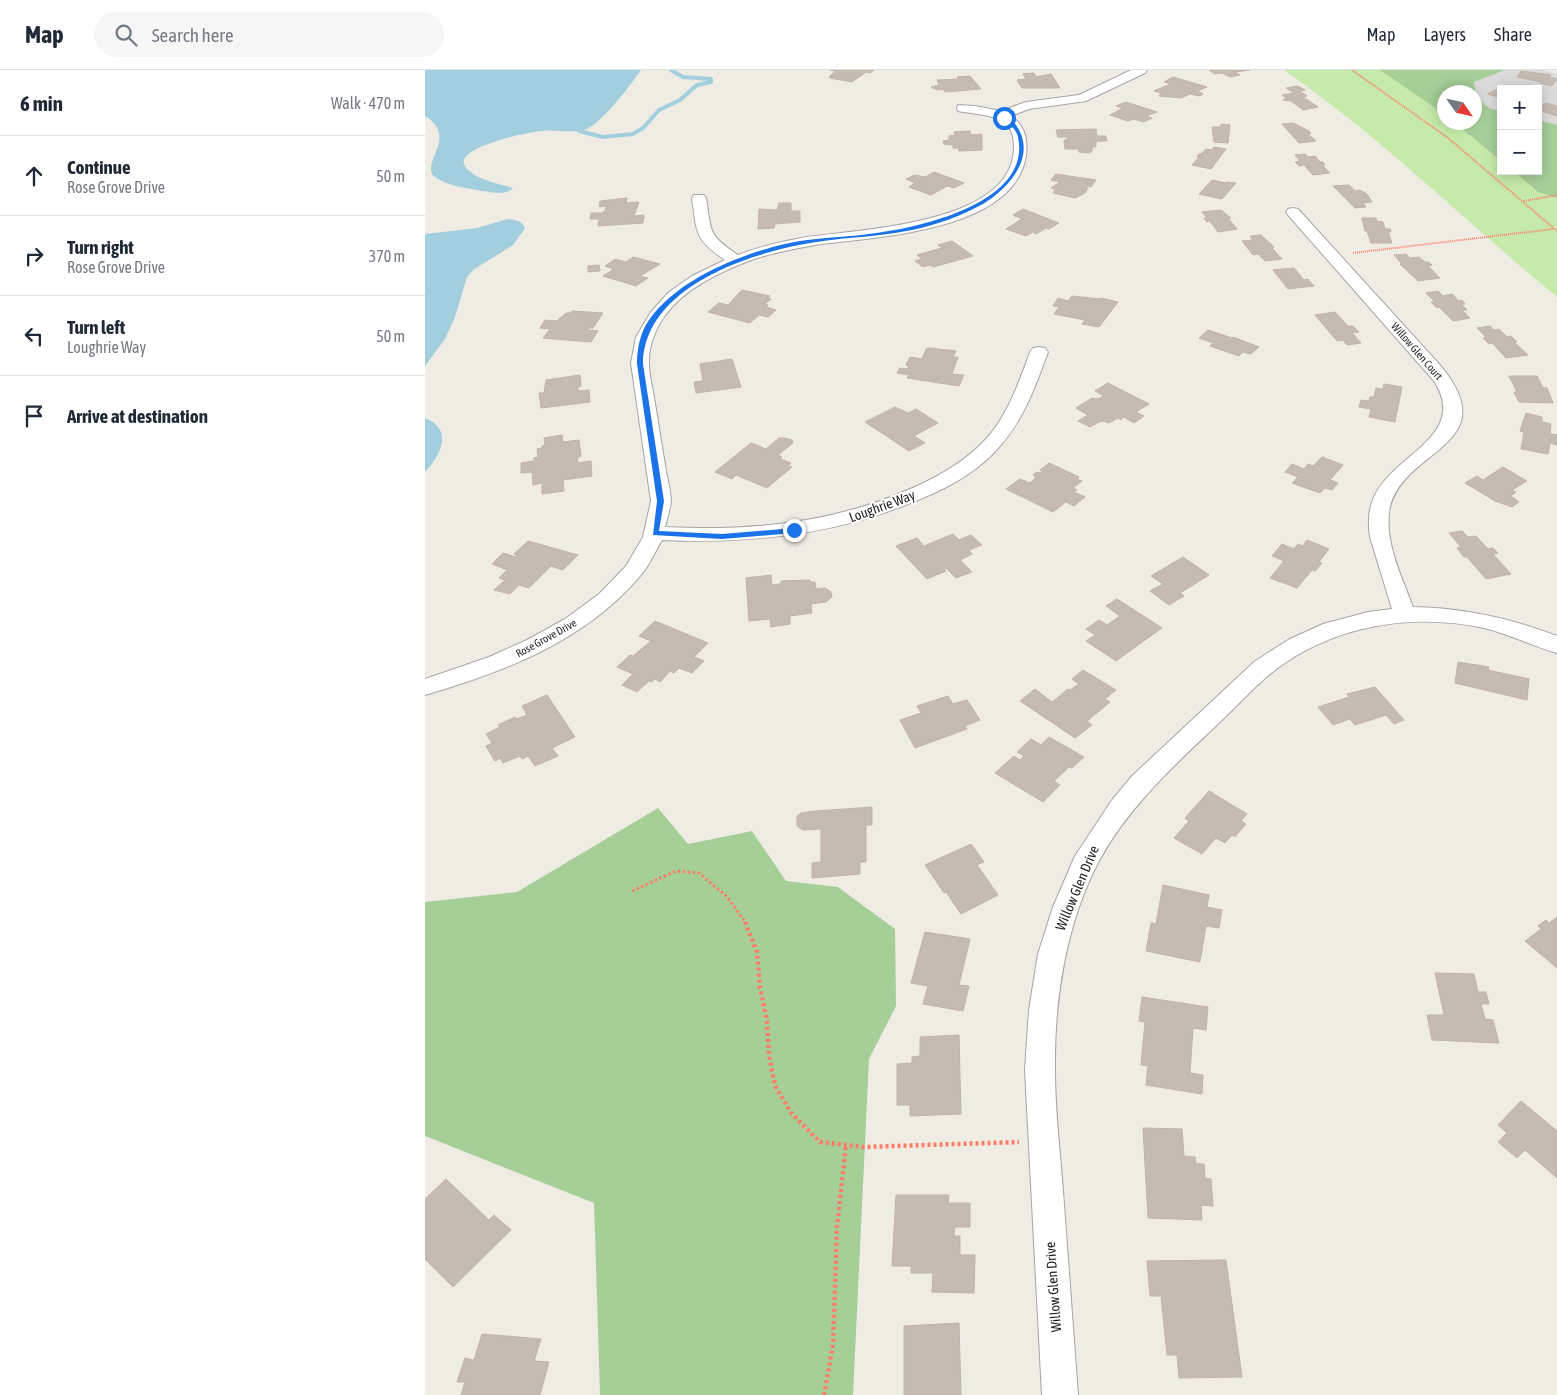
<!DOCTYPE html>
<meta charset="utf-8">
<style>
:root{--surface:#fff;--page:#f6f6f7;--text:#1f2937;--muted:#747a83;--line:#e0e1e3}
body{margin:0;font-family:"Asap Condensed",sans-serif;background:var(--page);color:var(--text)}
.controls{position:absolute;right:15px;top:15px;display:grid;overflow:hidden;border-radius:0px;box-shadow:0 2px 12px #0003}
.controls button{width:45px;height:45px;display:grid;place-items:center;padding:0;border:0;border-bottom:1px solid var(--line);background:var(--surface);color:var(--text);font:25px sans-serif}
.compass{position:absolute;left:1012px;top:15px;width:45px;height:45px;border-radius:50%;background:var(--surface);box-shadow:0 2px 12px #0003;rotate:124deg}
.stop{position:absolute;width:15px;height:15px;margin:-11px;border:4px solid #1a73e8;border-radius:50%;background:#fff}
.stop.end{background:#1a73e8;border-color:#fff;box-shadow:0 1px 5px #0008}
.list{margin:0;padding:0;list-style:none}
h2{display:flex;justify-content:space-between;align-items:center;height:65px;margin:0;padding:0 20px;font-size:21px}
h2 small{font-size:16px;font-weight:400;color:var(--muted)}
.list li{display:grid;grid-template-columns:32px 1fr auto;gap:15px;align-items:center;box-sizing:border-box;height:80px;padding:0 20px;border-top:1px solid var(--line)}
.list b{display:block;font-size:19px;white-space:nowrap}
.list p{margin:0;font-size:16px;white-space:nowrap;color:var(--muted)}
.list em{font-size:16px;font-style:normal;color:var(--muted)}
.icon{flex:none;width:28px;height:28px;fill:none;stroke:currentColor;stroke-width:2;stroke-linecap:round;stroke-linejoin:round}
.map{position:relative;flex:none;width:1132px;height:1325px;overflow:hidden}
header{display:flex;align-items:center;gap:30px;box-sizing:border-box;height:70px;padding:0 25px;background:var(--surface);border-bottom:1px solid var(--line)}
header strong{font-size:24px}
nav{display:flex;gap:28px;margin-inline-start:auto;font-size:18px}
.search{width:350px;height:45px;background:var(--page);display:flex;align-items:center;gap:12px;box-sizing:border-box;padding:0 18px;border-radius:28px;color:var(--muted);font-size:19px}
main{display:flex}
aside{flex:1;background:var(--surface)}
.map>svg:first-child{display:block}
.residential{fill:#dcdbdb}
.grass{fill:#c6eaa9}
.forest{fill:#a6cf98}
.water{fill:#a3cede}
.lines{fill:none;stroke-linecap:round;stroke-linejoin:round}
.stream{stroke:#a3cede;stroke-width:4}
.building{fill:#c4bcb3;stroke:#c1b3a6}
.street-casing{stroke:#a5a5a5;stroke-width:2}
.path-far2{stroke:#fc7e68;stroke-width:2;stroke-dasharray:1 1;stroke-linecap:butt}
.path-far1{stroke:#fc7e68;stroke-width:3;stroke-dasharray:2.5 2.5;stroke-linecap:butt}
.path{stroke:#fc7e68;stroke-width:4.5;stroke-dasharray:3 3;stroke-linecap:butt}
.street{fill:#fff;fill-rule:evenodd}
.route{fill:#1a73e8}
.labels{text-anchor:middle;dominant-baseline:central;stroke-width:4;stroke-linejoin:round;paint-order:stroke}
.far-street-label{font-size:11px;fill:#1e1e1e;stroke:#fff}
.street-label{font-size:14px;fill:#1e1e1e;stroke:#fff}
</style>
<header>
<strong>Map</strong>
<div class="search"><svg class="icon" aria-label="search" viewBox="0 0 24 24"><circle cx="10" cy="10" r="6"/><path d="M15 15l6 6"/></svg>Search here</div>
<nav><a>Map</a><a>Layers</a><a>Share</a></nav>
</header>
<main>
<aside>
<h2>6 min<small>Walk · 470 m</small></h2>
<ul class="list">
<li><svg class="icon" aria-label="ahead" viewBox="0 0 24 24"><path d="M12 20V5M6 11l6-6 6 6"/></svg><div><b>Continue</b><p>Rose Grove Drive</p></div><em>50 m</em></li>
<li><svg class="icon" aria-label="right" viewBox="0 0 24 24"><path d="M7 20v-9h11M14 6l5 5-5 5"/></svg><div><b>Turn right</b><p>Rose Grove Drive</p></div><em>370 m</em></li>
<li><svg class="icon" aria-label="left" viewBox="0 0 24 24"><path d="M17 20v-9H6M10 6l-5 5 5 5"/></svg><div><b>Turn left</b><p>Loughrie Way</p></div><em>50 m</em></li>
<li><svg class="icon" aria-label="arrive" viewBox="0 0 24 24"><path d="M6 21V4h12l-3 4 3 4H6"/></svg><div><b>Arrive at destination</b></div></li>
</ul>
</aside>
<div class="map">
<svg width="1132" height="1325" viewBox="0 0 1132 1325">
<rect width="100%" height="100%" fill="#efece4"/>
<path class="residential" d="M1080,0h38l14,4v51l-19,-5v-31h-37v22l-12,-3 -13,-12 -2,-15z"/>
<path class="grass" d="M859,0h96l57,38 7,6v8l11,1 46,38v10h12l25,21 19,6v99c-91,-75 -175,-159 -273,-227z"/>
<path class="forest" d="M955,0h125l-31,12 2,14 13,12 12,3v50l-46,-38 20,-1v-30h-31v22z
M1113,50l19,5v73l-19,-6 -25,-21h25z
M233,738l30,36 64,-13 34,50 52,6 57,42 1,77 -27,53 -16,336h-253l-6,-192 -169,-67v-234l92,-10z"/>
<path class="water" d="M0,0h216c-10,15 -39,52 -54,59 -13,5 -32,0 -46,2 -11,1 -95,17 -74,38 12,12 31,14 46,19 -7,8 -21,4 -30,3 -15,-3 -40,-5 -51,-17 -7,-16 25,-38 -7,-58z
M83,149c8,1 13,1 17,9l-12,17 -40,25 -6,7 -12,40 -10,22 -20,27v-132l52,-6z
M0,348c28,11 17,36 0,54z"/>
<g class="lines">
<path class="stream" d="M154,61l24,6 30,-3 10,-6 16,-18 21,-10 17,-15 14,-3v-3l-28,-2 -12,-7"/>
</g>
<path class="building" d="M405,0h44l-4,3 -4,-1 -14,10 -22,-4 2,-1h-3l6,-6z
M784,0h41l-15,2 5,3 -10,2 -8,-4 -7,1z
M1096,1l24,3 6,1 -2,2 8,2 -5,7 -12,-3 1,-1 -24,-5z
M609,3l2,4 15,-3 9,14h-38l-5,-8 9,-1 -3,-5z
M545,6l11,13 -36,3 -2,-3 -6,1 -6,-3 8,-2 -2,-5 22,-1 -2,-2z
M748,7l34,10 -9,4 5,3 -3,2 -10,-2 -9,4 -22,-2 2,-3 -7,-2 17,-7 -7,-2z
M873,16l7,4 -5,1 7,5 -4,1 15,10 -15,3 -12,-9 -8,-1 3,-2 -4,-3 12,-2 -8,-5z
M1073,19l3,1v8l-13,-4z
M701,32l31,10 -11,4 6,2 -8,4 -11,-3 -5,2 -18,-6 13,-7 -7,-2z
M1121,33l11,3v10l-19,-6v-2z
M868,53l16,8 2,2 -3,1 8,7 -17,2 -17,-19z
M796,54l9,1 -2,18 -14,-1 -2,-15h9z
M671,59l1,7h9l1,5h-10l-1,2v4h-4v4l-3,2 -10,-1 -1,-3h-13l-1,-9h3v-3h-9l-2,-7z
M545,61l1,4 11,-1v16l-23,1 -1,-3h-5v-3l-9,-1 -1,-3 6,-1v-4l6,-1 -1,-3z
M789,77l12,2 -15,20 -19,-4 7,-8h-2l2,-3h2l5,-5 6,1z
M880,84l3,3 7,-1 5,6h3l2,3h-3l8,8 -17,2 -9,-10 -5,1 -4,-4 5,-1 -5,-6z
M509,102l30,11 -10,5 -7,-2 -16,9 -22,-8 6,-4 -9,-4 9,-4 10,2z
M631,104l40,6 -5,7 -4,-1 -1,2h2l-3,5 -10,5 -22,-5 2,-4 -4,-1 9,-6 -9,-2z
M787,110l14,3 1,-1 9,1 -14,16 -23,-5z
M924,115l6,6 5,-1 7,4 5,8 -9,1 3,4 -11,1 -22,-22z
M202,128l-1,5 13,-1 -5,14 10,-1 -1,8 -45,3 1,-7h-9l1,-6h11l3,-2 1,-5 -7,1 1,-6z
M354,133h12v8h9v11l-25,2 -1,4 -16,1 1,-20 18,1z
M598,139l36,14 -10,6 -3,-1 -10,6 -3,-2 -7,4 -20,-7 16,-10 -9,-4z
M796,140l10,8h-3l9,11 -19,3 -8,-11 -3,1 -3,-4h3l-5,-6z
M937,148h14l1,3 6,1 2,7h5l1,3h-3l4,11h-21l-4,-12h-2z
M836,165l13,12 -2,1 10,11 -17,2 -7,-7 -5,1 -11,-14 11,-1 -3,-4z
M527,171l21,15 -40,11 -3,-2 -7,2 -8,-6 7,-2 -5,-4 25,-7 -4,-3z
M981,184l4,4 9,-1 6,5h3l4,3 -4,1 12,12 -22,3 -18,-17h2l-8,-9z
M208,187l27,7 -20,12 8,2 -12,8 -33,-10 11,-7 -9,-3 10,-7 11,3z
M174,195l1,6 -12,1v-6z
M869,198l10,12 4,-1 6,7 -26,3 -15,-19z
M317,220l28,6 -3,2 4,1 -6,5 3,1 -2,2 10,3 -8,7 -9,-2 -9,8 -42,-11 11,-9 9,2z
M1013,221l5,5 9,-2 7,7 3,-1 3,4h-4l6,6h-5l8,8 -17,3 -14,-14 -2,1 -6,-6h4l-9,-9z
M647,226l28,3 1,-1 17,4 -19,25 -17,-3 3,-4 -31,-6 5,-7 -6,-1 5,-8 10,3z
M147,241l31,2 -10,15h-4l-2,2 11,1 -7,11 -48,-4 7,-9 -10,-1 5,-8 12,1 9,-8h4z
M910,242l13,14h5l6,6 -7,1 9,10 -14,2 -4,-5 -6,1 -22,-26z
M1065,256l4,4 5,-1 8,8 4,-1 6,6h-3l14,13 -22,3 -14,-15 -3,1 -6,-6 3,-1 -9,-9z
M783,260l24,8 1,-1 26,10 -8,7 -8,-2 -4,4 -29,-10 3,-3 -14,-5z
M505,278l26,3 -3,6h5l-6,17 12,1 -5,11 -52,-8 2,-3 -12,-2 3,-5 7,1 2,-3 -3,-1 4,-8 12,2 4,-10z
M307,289l9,28 -45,6 -2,-11 9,-1 -3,-17z
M155,305l1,11 -3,1v4l11,-1 1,12 -49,6 -2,-15h5l2,-13z
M1084,306h28l6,12h4l6,15 -34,-1 -5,-10h3z
M683,313l41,21 -13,8 8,4 -10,7 -10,-6 -3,3 -3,-2 -9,5 -5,-2 -5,1 -9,5 -12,-6 10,-6 -12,-7 16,-10 6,1 6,-3 -9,-5z
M959,314l18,3 -7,35 -26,-5 2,-8 -12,-2 2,-7 8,1 1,-4h4l2,-9 7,1z
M470,337l13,6 8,-4 22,14 -24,13 11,7 -16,8 -44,-29z
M1101,343l16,4v5l9,2 -1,10 7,1v10l-7,-2 -2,11 -27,-5 3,-17 -4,-1z
M137,365l1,7 16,-2 2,16 -4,2 1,5 13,-2 1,15 -29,4 1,11 -22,3v-11l-9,2 -1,-13 -11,1v-10l13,-2v-3l4,-1 -1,-8 5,-1v-2l3,-1 -1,-7z
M354,368h6l7,2 1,3 -15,12 4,2 -2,2 11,4 -3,3 4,1 -25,21 -31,-13 -4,4 -17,-7 36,-29 15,6z
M897,387l21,8 -13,15 8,3 -6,7 -7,-2 -5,5 -28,-10 6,-6 -13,-5 7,-8 12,5 4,-5 5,2z
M624,393l30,14 -2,2 5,2 -9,7 4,2 -3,2 11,5 -11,9 -8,-4 -13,10 -47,-23 14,-10 10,4 5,-4 -1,-1 2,-1 -3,-2 4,-3 3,1 2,-1 -2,-2z
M1078,397l24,14 -15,9 4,2 -5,4 8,6 -7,5 -17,-6 -30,-18 12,-7 6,4z
M1037,461l6,6 8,-1 12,13 5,-1 5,5 -5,1 18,20 -25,5 -19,-22h-3l-7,-9 4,-1 -12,-14z
M528,464l6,6 12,-5 11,10 -13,5 3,4 -12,6 12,12 -16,6 -10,-10 -3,1 3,2 -19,8 -31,-33 21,-8 7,8z
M882,470l22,9 -10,13 3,1 -7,8 -3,-1 -15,18 -27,-10 14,-17 -12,-5 10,-12 12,5 4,-5 5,2z
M103,471l50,14 -15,15 -12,-4 -22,22 -10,-3 -9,9 -16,-4 11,-10 -6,-2 8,-8 -15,-6 11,-11 13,4 1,-2 -3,-1z
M758,487l26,18 -29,18 4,3 -15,9 -19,-14 13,-7 -12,-8z
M346,505l1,10 9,-1v-3l29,-1v2h5l1,7 9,-1 6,4 1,5 -6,5 -15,2 1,9 -22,3v8l-19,3 -1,-8 -21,2 -3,-43z
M692,529l45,29 -46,33 -30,-20 9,-6 -9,-6 13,-9 8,5 13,-9 -14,-10z
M230,551l53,22 -14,14 10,4 -12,12 -13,-5 -5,5 -4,-2 -10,11 -5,-3 -4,3 -2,-1 -12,11 -15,-7 11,-11 -16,-7 13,-12 3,1 18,-15 -12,-5z
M1033,592l31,5 -1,3 41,9 -2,21 -72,-17z
M658,600l33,20 -11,9 5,3 -23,19 5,4 -17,13 -55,-37 15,-12 17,13 16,-13 2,1 9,-6 -7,-5z
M950,617l29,33 -10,4 -8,-9 -31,10 -5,-6 -17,6 -15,-18 31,-10 -2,-3z
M122,625l28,42 -23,11 6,8 -23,10 -7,-10 -6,3 -2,-3 -17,7 -3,-5 -5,3 -9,-15 6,-3 -6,-9 14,-7 -2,-2 17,-8 2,2 10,-4 -5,-9z
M523,626l5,8 14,-4 13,20 -15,6 2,3 -52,19 -15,-28 21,-7 -4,-7z
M624,667l35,20 -12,11 -3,-1 -15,14 6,4 -17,17 -48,-29 19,-17 6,4 4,-4 -7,-4 14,-13 10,6z
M784,721l38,23 -6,7 5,3 -11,13 -3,-2 -7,8 -9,-5 -14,16 -28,-16 15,-17 -4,-3z
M447,737v18h-6v37h-6v12l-48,4v-15l9,-1v-33l-18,1 -6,-4v-10l4,-3 15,-2z
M546,774l13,18 -7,3 21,30 -37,19 -15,-22 -2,1 -19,-28z
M738,815l46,10 -2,12 15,3 -3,18 -13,-2 -6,36 -54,-11 5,-28 5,1z
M1132,847v51l-32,-27 16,-12 -3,-3 8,-6 3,3z
M500,862l45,7 -11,46 10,1 -6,25 -40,-7 5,-18 -17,-3z
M1010,903l39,1 4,18h8l3,12h-8l4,15 8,1 6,23 -67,-3 -5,-25h17z
M717,927l66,10 -2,23 -13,-2 -3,45 13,2 -1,19 -56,-9 2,-19 -7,-1 4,-43 -6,-1z
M534,965l2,79 -51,2v-11h-13v-41l15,-1v-6l8,-1v-19z
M1096,1031l36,30v47l-32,-28 -8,8 -19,-16 9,-9 -9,-8z
M718,1058l39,1 2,27 11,1 1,7h8l1,14 6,1 2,27 -12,-1 1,15 -54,-2z
M21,1109l43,41 5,-5 17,15 -58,57 -28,-28v-60z
M471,1125h53l-1,8h22v24h-15l-1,9h6v19h15l-1,38 -42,-1 1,-19h-22v-7h-19z
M801,1190l16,117 -63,1 -2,-23h-10l-6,-59h-11l-3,-35z
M534,1253l2,72h-57v-69z
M57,1264l59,5 -7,22 15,1 -9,33h-79l4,-13h-8l8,-24 9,2z"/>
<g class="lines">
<defs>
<path id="street" d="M706,0h16l-2,3 -59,28 -57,8 -18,7c14,9 17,24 15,40 -12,75 -148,81 -205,88 -23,4 -45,8 -67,15 -32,12 -70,29 -90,58 -9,13 -16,31 -15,46 0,11 3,23 5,34 4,25 8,50 12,74 2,10 5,21 5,30 -1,9 -4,18 -6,26 82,4 162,-3 238,-35 30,-12 61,-29 83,-53 22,-24 33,-57 44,-87l3,-4 6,-1 6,1 3,4c-12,33 -24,67 -48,94 -21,25 -52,42 -82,54 -82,35 -168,44 -256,40 -7,12 -13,26 -22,36 -55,65 -136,96 -215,119v-16l64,-22 38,-17 38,-21 34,-25 27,-28 17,-29 8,-36 -20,-138 5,-26 15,-25 18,-20 23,-16 33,-16c-31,-21 -28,-27 -33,-62l2,-3h10l2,3c6,35 1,36 32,57 20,-8 42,-13 63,-17 54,-9 227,-12 212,-101 -4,-24 -37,-22 -55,-26l-1,-3 1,-3 17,1 26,5 25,-9 53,-7z
M868,138l5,1 141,155c69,81 -35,84 -49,143 -7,33 12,70 23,100 50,1 97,11 144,29v17c-25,-7 -48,-19 -73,-25 -74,-16 -155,-2 -214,46 -17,14 -32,31 -48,46 -45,43 -93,85 -123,141 -33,62 -45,139 -44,209 0,40 5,81 8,121 5,68 10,136 15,204h-36l-17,-325 4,-60 9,-56 15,-47 22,-51 37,-56 20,-24 122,-114 34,-22 35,-16 45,-12 24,-3 -22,-72c-2,-15 -2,-28 5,-42 20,-41 94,-60 59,-114l-146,-166 -2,-3 2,-3z"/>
</defs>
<use href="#street" class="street-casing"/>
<path class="path-far2" d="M927,0l96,68 109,93
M1099,131l33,-6
M928,183l200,-24"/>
<path class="path-far1" d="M207,821l44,-20 23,2 28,24 19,26"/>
<path class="path" d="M320,852l12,30 3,36 7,33 2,34 6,31 17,28 28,28 44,5 155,-5
M399,1325l9,-50 4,-119 9,-81"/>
<use href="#street" class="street"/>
</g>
<path class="route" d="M578,47c7,0 13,7 16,13 16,29 -12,60 -36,74 -22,12 -47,21 -71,26 -37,8 -76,7 -113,15 -60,12 -155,46 -156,119l21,137 -5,30 63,3 72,-6 4,2 -4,3 -72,6 -69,-4 4,-34 -20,-137c0,-15 3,-31 12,-44 30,-43 100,-70 151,-79 25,-4 51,-4 76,-8 46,-6 156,-31 142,-96 -2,-10 -13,-14 -15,-20z"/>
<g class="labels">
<g class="far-street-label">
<text transform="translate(992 281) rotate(49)">Willow Glen Court</text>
<text transform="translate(121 568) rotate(-29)">Rose Grove Drive</text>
</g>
<g class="street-label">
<text transform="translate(457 436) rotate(-20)">Loughrie Way</text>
<text transform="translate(652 818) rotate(-67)">Willow Glen Drive</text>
<text transform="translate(628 1217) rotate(-94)">Willow Glen Drive</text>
</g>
</g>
</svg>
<div class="controls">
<button>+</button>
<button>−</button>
</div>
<svg class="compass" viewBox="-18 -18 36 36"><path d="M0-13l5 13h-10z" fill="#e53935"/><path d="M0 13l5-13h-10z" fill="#747a83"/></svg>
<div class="stop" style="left:579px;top:48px"></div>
<div class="stop end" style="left:369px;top:460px"></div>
</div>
</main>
